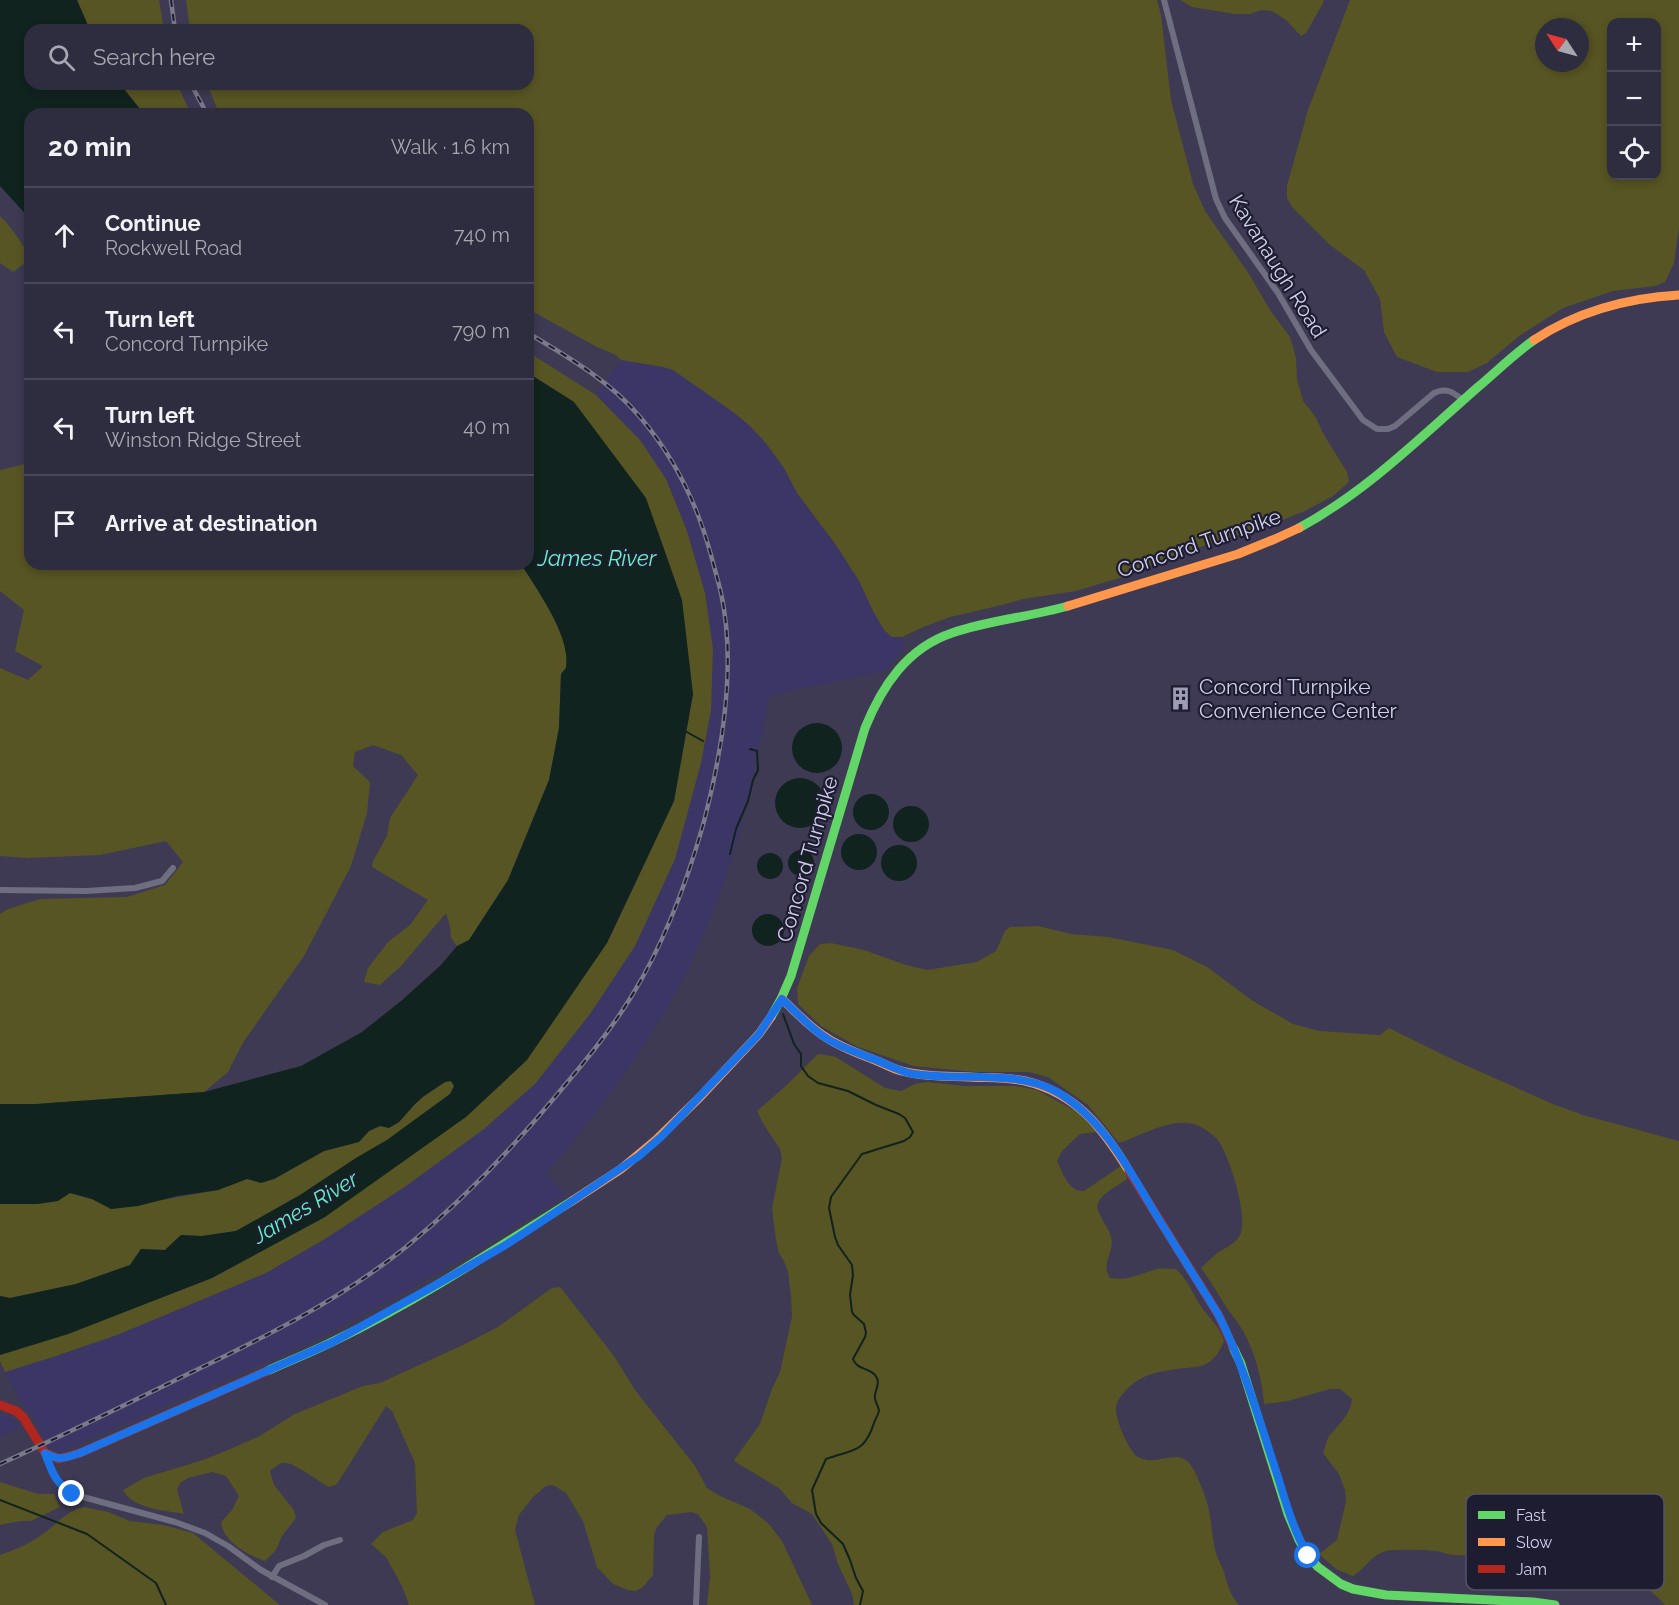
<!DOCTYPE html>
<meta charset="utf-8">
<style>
:root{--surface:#2e2c3f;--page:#3a384a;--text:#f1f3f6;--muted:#a7a7b0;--line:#494859}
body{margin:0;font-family:Raleway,sans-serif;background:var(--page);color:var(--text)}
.controls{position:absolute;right:18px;top:18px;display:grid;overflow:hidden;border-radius:12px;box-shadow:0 3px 9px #0003}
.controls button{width:54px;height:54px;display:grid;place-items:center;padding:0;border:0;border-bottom:2px solid var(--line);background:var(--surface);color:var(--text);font:30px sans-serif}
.compass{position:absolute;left:1535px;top:18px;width:54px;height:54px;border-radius:50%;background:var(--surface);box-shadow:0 3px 9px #0003;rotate:306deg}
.stop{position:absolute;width:18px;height:18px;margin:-14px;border:4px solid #1a73e8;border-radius:50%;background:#fff}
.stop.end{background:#1a73e8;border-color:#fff;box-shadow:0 2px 6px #0008}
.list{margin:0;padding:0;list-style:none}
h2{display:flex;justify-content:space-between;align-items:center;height:78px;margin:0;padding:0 24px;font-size:26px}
h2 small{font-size:20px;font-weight:400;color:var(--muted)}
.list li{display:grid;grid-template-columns:39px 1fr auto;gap:18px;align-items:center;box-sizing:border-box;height:96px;padding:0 24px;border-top:2px solid var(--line)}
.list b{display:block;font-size:22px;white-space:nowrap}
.list p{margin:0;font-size:20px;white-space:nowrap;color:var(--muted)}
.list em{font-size:20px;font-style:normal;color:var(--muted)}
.icon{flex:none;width:33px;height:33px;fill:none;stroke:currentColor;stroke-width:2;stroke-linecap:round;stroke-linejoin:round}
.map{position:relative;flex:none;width:1679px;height:1605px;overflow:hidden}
.search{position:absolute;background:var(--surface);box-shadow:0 3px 9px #0003;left:24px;top:24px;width:510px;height:66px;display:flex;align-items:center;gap:15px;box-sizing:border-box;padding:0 21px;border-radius:18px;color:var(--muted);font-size:22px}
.panel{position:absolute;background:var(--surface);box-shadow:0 3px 9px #0003;left:24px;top:108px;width:510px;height:462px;border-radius:18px}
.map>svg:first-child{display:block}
.built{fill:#3c3667}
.green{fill:#575523;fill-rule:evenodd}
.water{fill:#11231e}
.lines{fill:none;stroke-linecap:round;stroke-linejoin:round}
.stream{stroke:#11231e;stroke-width:2}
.street{stroke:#6f6e80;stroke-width:6}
.fast{stroke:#63d668;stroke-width:9}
.slow{stroke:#ff974d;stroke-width:9}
.jam{stroke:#b3261e;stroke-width:9}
.rail-casing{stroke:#7b7a8b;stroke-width:4.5}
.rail{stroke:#1e1c31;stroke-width:2;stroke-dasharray:7;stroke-linecap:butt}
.route{stroke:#1a73e8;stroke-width:8}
.labels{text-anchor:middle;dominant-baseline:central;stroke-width:4.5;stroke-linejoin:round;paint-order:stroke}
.street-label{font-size:21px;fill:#d0cfeb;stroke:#1e1c31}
.poi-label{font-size:21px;fill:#d0cfeb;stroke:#1e1c31;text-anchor:start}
.water-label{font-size:22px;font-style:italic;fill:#61f3c1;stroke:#1e1c31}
.key{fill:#1e1c31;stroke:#535269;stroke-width:1.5}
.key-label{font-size:16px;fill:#d0cfeb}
</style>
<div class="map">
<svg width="1679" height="1605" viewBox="0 0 1679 1605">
<rect width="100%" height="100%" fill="#3e3a54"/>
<path class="built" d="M621,360l42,7 10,3 60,42 17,14 15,16 19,26 13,25 39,52 23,36 14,30 11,19 8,7h10l3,10 -20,24 -115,24 -23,109 -17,60 -19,52 -24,56 -27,48 -24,37 -39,54 -51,63 20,21 -104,64 -74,42 -75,40 -251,110 -7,-1 -8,-5 -13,-27 -10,-11 -19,-35 48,-15 64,-22 149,-62 59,-34 210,-155 55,-70 45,-68 66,-183 10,-53 2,-61 -8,-56 -18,-62 -21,-52 -60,-74 -10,-10z
M0,1414l11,3 9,10 -20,10z"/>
<path class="green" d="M77,0h82l5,30h-74z
M186,0h971l4,15 10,85 22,84 12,27 44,63 21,36 20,27 6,21 1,21 6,22 12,15 9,19 23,37 2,10 -16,14 -28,15 -40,16 -91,28 -48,21 -50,15 -53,8 -21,6 -52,12 -29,11 -19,9h-10l-8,-7 -11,-19 -14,-30 -23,-36 -39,-52 -13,-25 -19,-26 -15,-16 -17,-14 -60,-42 -10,-3 -42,-7 -5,-5 -19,-8 -69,-38v-195h-307l-4,-6 -10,-24h321v-54h-338z
M1180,0h144l-2,5 -16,28 -5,3 -15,-16 -14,-9 -11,-1 -11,4h-15l-43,-7z
M1350,0h329v228l-5,35 -9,19 -10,4 -42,5 -50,17 -44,28 -32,27 -19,9h-31l-40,-15 -13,-25 -4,-33 -16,-29 -34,-25 -38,-38 -5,-9v-12l21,-76zM1612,22h44v154h-44zM1544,27h36v36h-36z
M120,84h57l14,30h-47z
M0,216c13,13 22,26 30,43l-17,13 -13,-9z
M528,352l68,43 44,45 26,39 21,52 18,62 8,56 -2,61 -10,53 -26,96 -40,87 -45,68 -55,70 -51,45 -78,57 -81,53 -59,34 -149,62 -64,22 -48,15 -5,-11v-6l68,-21 144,-56 113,-61 282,-274 67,-142 19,-107 -119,-292 -46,-29z
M30,463v101h491c15,24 42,62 45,90 1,4 0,10 0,14l-5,6 -2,54 -10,52 -41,100 -39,60 -12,6 -6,-8 -1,-11 -4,-14 -45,53 -21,19 -16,-3 4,-14 20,-26 22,-17 18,-25 -56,-33 1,-6 14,-25 3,-18 28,-43 -17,-20 -28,-10 -18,7 -2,14 17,16 -3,31 -16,53 -47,90 -60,85 -16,31 -24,20 -168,12h-36v-190l8,-5 32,-10 87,-2 38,-12 18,-23 -17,-21 -66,14 -73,3 -27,-2v-188l28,12 15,-14 -28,-15 9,-41 -24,-19v-121z
M1038,926l33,8 37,3 65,13 34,17 46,34 40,23 26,7 61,4 9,-7 67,33 97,43 30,11 96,26v464h-14c-8,-9 -17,-17 -28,-23 -17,-9 -36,-8 -54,-13 -24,-6 -49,-24 -74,-22 -19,2 -36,10 -55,8 -6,0 -11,-3 -18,-4 -7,-1 -44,-2 -50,0 -15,4 -21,18 -33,25l-17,-7 -17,-15 18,-14 9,-39 -1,-11 -6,-16 -16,-21c2,-5 3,-11 5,-15 9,-13 23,-23 24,-39l-12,-10h-10l-42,12 -24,3c-2,-25 -9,-52 -21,-73 -4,-8 -11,-15 -16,-23 -9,-13 -16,-27 -26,-40 5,-4 9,-9 14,-13 7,-6 21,-11 25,-20 9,-18 -11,-81 -23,-96 -7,-7 -18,-15 -28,-16 -23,-3 -49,13 -70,20l-31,-38 -40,-28 -20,-5h-54l-60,-6 -56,-19 -37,-21 -23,-22 -1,-16 12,-32 11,-12 11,-1 33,7 42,15 21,5 50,-8 19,-11 9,-20 5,-4z
M821,1054l15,3 49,31 16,3 14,-7 12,-2 38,4h51l21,4 40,22 20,20 -17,2 -18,17 -5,10c6,12 11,31 27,30l37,-25 4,3 2,10c-9,7 -24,13 -29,24 -4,8 11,24 13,34 4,15 -11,27 -1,41 18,3 30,-4 47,-9 6,-1 13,0 19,0 11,10 16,23 24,36 8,12 20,22 24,36 -4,10 -9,19 -20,24 -5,2 -12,2 -18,3 -27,3 -47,5 -65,28 -2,3 -5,8 -5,12 -1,11 13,44 22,49 19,11 41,-12 54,10 6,9 15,33 17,43 3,15 3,31 8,46 2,5 5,11 7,16 4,14 6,23 15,33h-385l-2,-11 -14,-30 -6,-20 -20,-30 -20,-11 -13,-15 -42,-25 -3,-3 26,-36 12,-35 8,-17 12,-56 -1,-20 -3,-24 -4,-11 -5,-8 -3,-13 -4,-32 10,-50 -2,-9 -16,-24 -7,-14 32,-28 28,-28z
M451,1081l3,5 -4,8 -63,46 -31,18 -56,37 -64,36 -34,5 -21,-1 -16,15 -24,-1 -11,16 -54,19 -66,14 -10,-2v-92h37l20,-3 13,-8 22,6 20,10 106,-19 29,-11h27l50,-28 35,-9 10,-11 11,-5 9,2 10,-6 16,-18 9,-8 21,-14z
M560,1287l54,69 21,34 60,76 12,22 13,8 30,13 18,14 14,18 30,64h-105l3,-28 -3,-50 -9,-13 -7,-2 -24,3 -10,12 -3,8 -1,40 -10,12 -7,4 -8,-1 -15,-6 -16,-17 -14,-46 -17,-28 -13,-8 -7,1 -13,11 -14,18 -4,15 20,75h-126l-7,-19 -16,-29 -15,-13 12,-12 30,-12 4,-7 -2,-50 -23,-52 -6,-5 -49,78 -8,3c-10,-5 -37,-27 -47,-24 -3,1 -9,5 -12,8l4,14 20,25 2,8 -14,18 -6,14 -11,11c-17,-6 -42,-19 -44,-39l11,-12 7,-14 -13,-20 -14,-4 -24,6 -8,5 -3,7 7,24c-20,-4 -51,-5 -61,-24l21,-12 62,-19 29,-12 23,-10 37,-23 68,-28 17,-3 83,-38 35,-18 54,-39z
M0,1482l38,12h16l6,13 -29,14h-11l-20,4z
M84,1507l24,5 22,9 33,4 30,8 87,72h-280v-50c14,-5 27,-10 40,-19 14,-9 27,-26 44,-29z"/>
<path class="water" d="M0,0h77l13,30h-60v54h90l24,30h-114v105l-30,-33z
M528,373l46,29 72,96 36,102 11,94 -19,107 -67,142 -80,117 -61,57 -141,100 -113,61 -144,56 -68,21v-59l10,2 66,-14 54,-19 11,-16 24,1 16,-15 21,1 34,-5 64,-36 56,-37 31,-18 63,-46 4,-8 -3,-5 -6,1 -21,14 -9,8 -16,18 -10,6 -9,-2 -11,5 -10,11 -35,9 -50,28 -13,4 -14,-4 -29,11 -41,6 -39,10 -27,3 -19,-10 -22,-6 -12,8 -21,3h-37v-100h36l168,-12 97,-26 61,-34 39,-31 39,-35 17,-20 12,-6 39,-60 41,-100 10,-52 2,-54 5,-6c0,-4 1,-10 0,-14 -3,-28 -30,-66 -45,-90h7z
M792 748a25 25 0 1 1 50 0a25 25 0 1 1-50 0Z
M775 803a25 25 0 1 1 50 0a25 25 0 1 1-50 0Z
M853 812a18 18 0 1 1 36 0a18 18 0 1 1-36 0Z
M893 824a18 18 0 1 1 36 0a18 18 0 1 1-36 0Z
M841 852a18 18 0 1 1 36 0a18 18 0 1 1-36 0Z
M881 863a18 18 0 1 1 36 0a18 18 0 1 1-36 0Z
M788 863a13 13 0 1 1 26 0a13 13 0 1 1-26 0Z
M757 866a13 13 0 1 1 26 0a13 13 0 1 1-26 0Z
M752 930a16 16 0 1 1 32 0a16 16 0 1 1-32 0Z"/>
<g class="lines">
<path class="stream" d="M685,731l18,10
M730,854l6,-25 12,-28 5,-21 5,-10 -1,-19 -7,-2
M783,1014l11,30 7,10v12l7,10 10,7 30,8 28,14 23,9 6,4 8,14 -3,5 -6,4 -42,13 -31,43 -2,11 6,29 3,8 14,20 1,10 -3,20 2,17 2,3 10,9 2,9 -1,4 -12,22c4,12 19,8 24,19 3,6 -2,12 -2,18 -1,5 3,9 4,14 0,4 -4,9 -5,13 -10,31 -21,26 -48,36l-14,31 4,24 5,9 22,21 7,16 6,18 7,13 -3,14
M0,1500l87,34 69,49 10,22"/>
<path class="street" d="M1164,0l52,199 9,19 53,75 33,57 52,70 14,9h11l7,-3 39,-33c12,-6 19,-1 29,7
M0,890l86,1 49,-3 27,-7 11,-13
M45,1453c7,19 10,29 27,41l103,28 30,11 23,13 33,24 64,35
M272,1577l7,-11 25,-10 20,-11 16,-5
M696,1605l3,-68"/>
<path class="fast" d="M1299,528c68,-37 122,-91 179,-141 19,-16 36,-33 56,-47
M771,1017l10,-18 10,-23 74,-248c17,-42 42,-80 87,-95 37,-13 78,-16 116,-27
M1233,1347l8,17 47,150 11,26 9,16 10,11 23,17 12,5 33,6 147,7 22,3
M267,1371c22,-10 45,-19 67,-30 83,-40 160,-91 238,-140"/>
<path class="slow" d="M1534,340c44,-29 93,-42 145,-45
M1068,606l170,-52 37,-15 24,-11
M782,999c14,13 28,29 45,39 15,10 33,16 50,23 8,3 16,8 25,10 22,6 46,5 68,6 18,1 37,0 55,4 51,12 78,47 104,90
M572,1201l49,-32 35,-29 45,-44 58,-62 12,-17"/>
<path class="jam" d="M1129,1171l89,143 15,33
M0,1405l16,6 7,6 22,36 14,6 21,-6 187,-82"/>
<defs>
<path id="rail" d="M171,0l4,30
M191,84l16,30
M0,1464c62,-28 123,-58 184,-88 77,-37 155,-75 222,-129 55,-45 104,-96 149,-150 27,-32 54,-64 76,-100 33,-53 55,-112 72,-172 19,-72 34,-159 18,-232 -3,-13 -7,-26 -10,-38 -14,-52 -36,-97 -71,-138 -30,-36 -72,-60 -112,-84"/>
</defs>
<use href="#rail" class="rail-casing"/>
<use href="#rail" class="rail"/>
</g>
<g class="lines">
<path class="route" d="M72,1494c-17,-12 -20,-22 -27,-41 14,8 20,5 35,0l253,-111 101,-56 70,-40 37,-24 98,-66 23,-20 97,-102 23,-35c14,13 28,29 44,39 15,10 33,15 50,22 12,5 25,12 38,14 44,7 103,-5 143,18 48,28 73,80 101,126 20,32 40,64 60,96 26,51 41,106 59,160 9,29 16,55 31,82"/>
</g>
<defs>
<symbol id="building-bare" viewBox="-9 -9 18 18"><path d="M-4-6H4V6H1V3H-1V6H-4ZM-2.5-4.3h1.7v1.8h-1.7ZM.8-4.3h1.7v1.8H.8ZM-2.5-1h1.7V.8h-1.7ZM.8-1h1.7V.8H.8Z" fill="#9d9bb6" stroke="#1e1c31" stroke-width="2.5" paint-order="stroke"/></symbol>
</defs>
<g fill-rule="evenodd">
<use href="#building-bare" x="1164" y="682" width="33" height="33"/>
</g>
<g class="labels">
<g class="street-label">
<text transform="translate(1278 266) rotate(58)">Kavanaugh Road</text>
<text transform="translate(1199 543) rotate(-19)">Concord Turnpike</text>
<text transform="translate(807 859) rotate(-74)">Concord Turnpike</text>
</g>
<g class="poi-label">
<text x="1199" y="686">Concord Turnpike<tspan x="1199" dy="24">Convenience Center</tspan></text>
</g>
<g class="water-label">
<text x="597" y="558">James River</text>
<text transform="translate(305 1207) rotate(-31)">James River</text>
</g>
</g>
<rect x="1466" y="1494" width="198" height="96" rx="9" class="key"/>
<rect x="1478" y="1511" width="27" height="8" fill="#63d668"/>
<rect x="1478" y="1538" width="27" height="8" fill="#ff974d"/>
<rect x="1478" y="1565" width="27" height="8" fill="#b3261e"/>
<g class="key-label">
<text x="1516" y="1521">Fast</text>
<text x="1516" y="1548">Slow</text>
<text x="1516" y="1575">Jam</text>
</g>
</svg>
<div class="controls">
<button>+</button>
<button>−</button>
<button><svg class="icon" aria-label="locate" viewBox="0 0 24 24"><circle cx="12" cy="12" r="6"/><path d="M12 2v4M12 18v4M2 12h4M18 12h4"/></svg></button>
</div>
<svg class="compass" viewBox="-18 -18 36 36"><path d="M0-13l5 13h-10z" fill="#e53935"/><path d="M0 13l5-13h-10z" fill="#a7a7b0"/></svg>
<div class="stop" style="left:1308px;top:1556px"></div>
<div class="stop end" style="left:72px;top:1494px"></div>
<div class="search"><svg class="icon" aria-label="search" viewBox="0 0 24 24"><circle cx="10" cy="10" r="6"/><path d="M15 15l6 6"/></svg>Search here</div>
<section class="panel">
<h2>20 min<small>Walk · 1.6 km</small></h2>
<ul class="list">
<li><svg class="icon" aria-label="ahead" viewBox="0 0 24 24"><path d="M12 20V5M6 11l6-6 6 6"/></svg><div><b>Continue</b><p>Rockwell Road</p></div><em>740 m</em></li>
<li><svg class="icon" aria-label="left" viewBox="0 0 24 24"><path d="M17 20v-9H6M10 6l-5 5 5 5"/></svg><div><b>Turn left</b><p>Concord Turnpike</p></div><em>790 m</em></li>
<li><svg class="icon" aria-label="left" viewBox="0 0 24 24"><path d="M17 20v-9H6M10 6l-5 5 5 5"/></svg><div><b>Turn left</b><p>Winston Ridge Street</p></div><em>40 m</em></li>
<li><svg class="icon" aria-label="arrive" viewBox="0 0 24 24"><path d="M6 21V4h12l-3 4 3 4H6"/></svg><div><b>Arrive at destination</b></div></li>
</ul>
</section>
</div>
